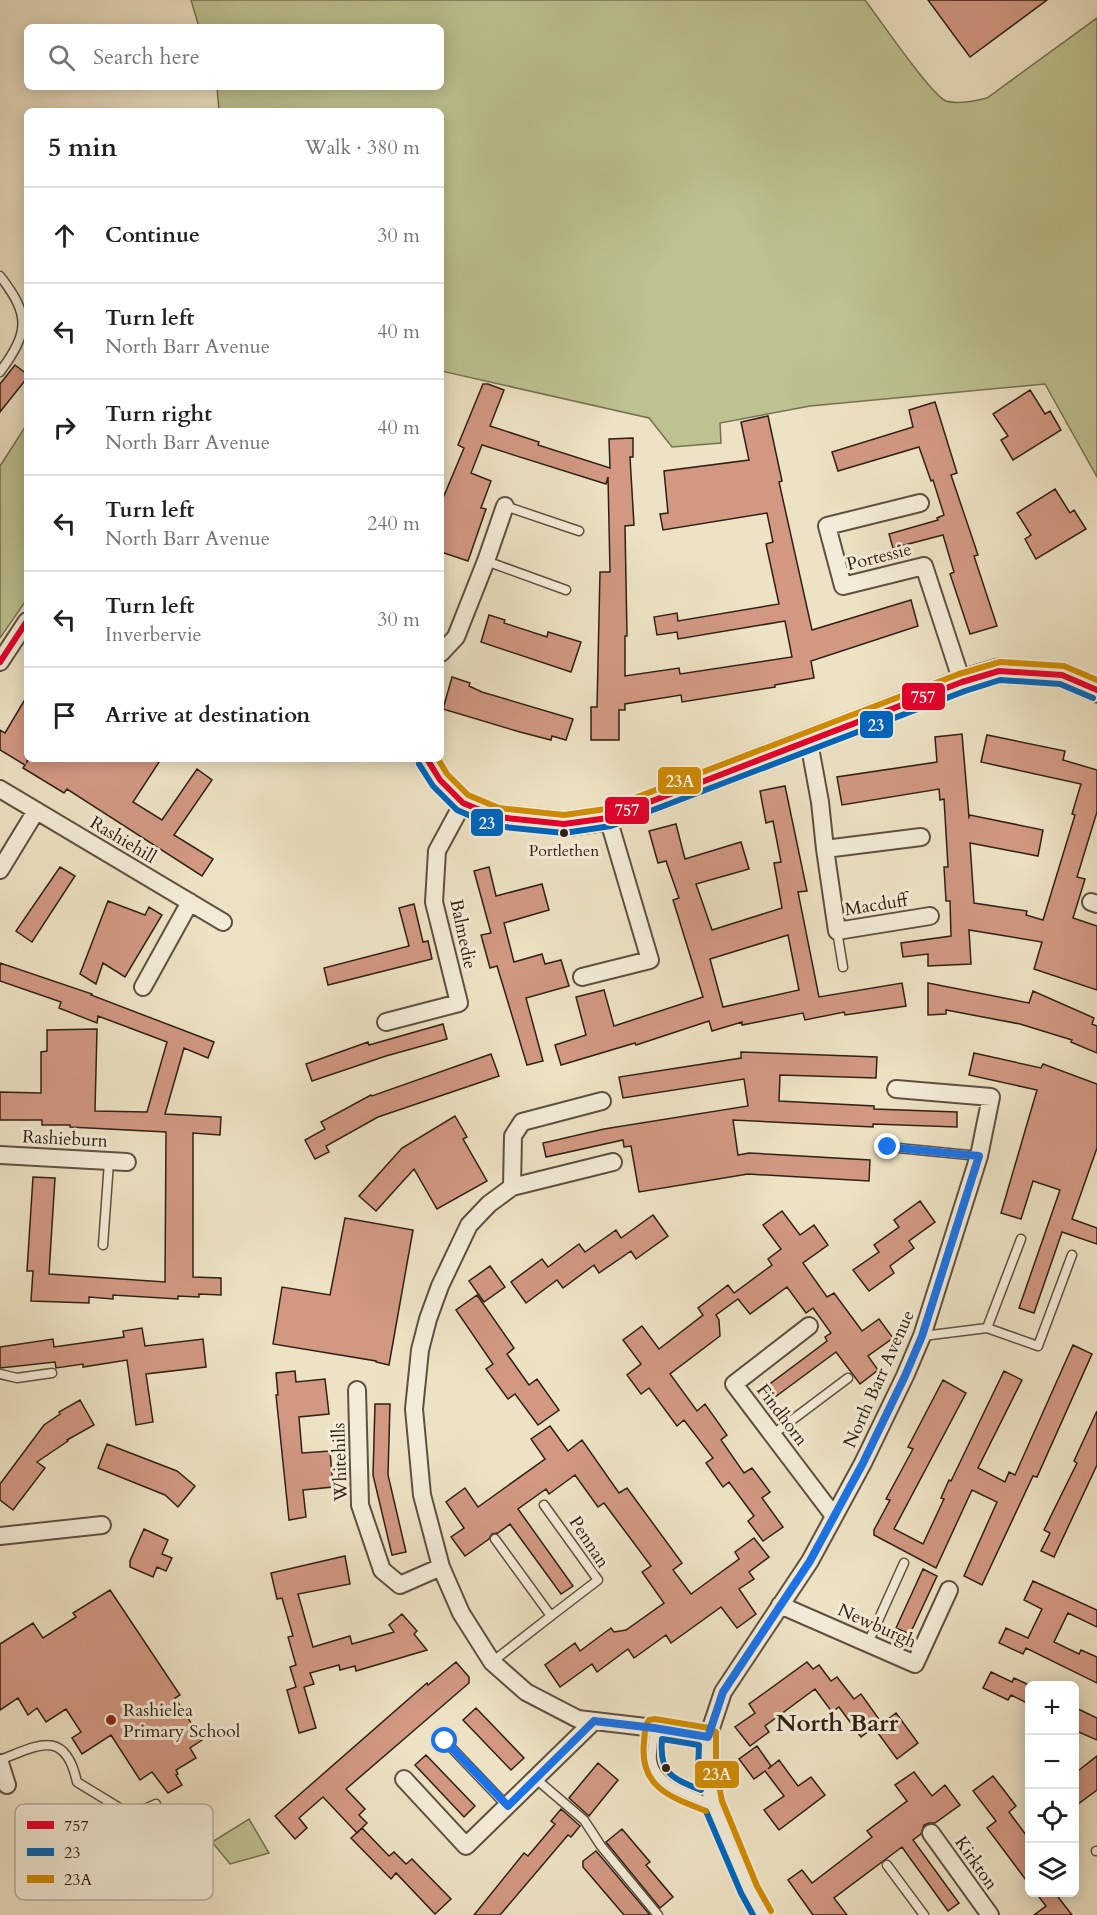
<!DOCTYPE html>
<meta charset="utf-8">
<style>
:root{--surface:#fff;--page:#f2f2f2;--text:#202124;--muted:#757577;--line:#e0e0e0}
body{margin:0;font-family:Cardo,serif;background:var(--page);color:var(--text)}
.controls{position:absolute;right:18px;bottom:18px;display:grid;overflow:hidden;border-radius:9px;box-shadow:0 3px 15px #0003}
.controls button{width:54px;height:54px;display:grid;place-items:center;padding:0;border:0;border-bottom:2px solid var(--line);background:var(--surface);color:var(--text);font:30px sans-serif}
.stop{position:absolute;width:18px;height:18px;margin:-14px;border:4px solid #1a73e8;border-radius:50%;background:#fff}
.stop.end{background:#1a73e8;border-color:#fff;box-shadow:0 2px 6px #0008}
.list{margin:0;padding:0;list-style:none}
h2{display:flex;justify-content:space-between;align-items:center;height:78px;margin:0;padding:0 24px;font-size:26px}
h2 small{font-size:20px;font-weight:400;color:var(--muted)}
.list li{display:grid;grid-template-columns:39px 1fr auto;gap:18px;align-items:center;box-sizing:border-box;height:96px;padding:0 24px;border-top:2px solid var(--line)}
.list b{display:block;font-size:22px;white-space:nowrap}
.list p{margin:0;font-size:20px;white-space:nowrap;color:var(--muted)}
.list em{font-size:20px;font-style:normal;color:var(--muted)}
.icon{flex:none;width:33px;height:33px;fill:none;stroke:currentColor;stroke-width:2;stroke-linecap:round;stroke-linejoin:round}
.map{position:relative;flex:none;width:1097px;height:1915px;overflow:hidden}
.search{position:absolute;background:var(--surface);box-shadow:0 3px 15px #0003;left:24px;top:24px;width:420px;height:66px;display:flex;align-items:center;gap:15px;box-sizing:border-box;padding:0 21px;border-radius:9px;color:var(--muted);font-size:22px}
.panel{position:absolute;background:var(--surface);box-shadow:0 3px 15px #0003;left:24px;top:108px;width:420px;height:654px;border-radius:9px}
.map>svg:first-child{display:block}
.green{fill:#bdc290;stroke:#767153;stroke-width:1.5}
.building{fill:#d29882;stroke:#302016;stroke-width:1.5;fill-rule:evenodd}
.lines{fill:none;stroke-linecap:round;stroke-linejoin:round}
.lane-casing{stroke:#5f5041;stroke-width:11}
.street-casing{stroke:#5f5041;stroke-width:20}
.secondary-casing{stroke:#302016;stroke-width:27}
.lane{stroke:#f3ecd8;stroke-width:8}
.street{stroke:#f3ecd8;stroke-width:16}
.secondary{stroke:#f3ecd8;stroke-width:24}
.bus-1-casing{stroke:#f3ecd8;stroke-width:10}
.bus-2-casing{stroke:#f3ecd8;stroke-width:10}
.bus-3-casing{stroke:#f3ecd8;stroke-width:10}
.bus-1{stroke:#e4002b;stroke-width:6}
.bus-2{stroke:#0065bd;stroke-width:6}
.bus-3{stroke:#cf8b04;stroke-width:6}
.route{stroke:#1a73e8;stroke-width:8}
.bus-dot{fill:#302016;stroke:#f3ecd8;stroke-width:2}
.poi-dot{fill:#8f2418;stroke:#f3ecd8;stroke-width:2}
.labels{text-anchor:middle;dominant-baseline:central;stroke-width:6;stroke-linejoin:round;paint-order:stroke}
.bus-label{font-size:16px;fill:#302016;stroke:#f3ecd8}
.street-label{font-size:18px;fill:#302016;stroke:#f3ecd8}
.poi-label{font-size:18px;fill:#302016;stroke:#f3ecd8;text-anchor:start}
.district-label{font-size:24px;font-weight:bold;fill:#302016;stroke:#f3ecd8}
.key{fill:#f3ecd8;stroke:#b8af9e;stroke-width:1.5}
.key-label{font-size:16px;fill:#302016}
.line-badge{stroke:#f3ecd8;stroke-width:2}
.badge-label{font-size:16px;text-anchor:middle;font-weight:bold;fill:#fff}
</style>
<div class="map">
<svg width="1097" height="1915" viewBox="0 0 1097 1915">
<rect width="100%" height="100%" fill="#ede2c3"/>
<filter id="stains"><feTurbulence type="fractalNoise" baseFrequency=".00333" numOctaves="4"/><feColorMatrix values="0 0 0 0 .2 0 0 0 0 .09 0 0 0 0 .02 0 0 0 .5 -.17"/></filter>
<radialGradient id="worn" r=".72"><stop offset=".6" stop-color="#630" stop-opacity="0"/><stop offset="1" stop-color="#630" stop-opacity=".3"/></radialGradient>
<path class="green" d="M191,0h674c13,17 66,95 81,101 12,4 29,0 41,-3l110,-80v459l-52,-93 -235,22 -90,17 1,20 -49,4 -23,-29 -208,-47v-260h-222l-2,-24h224v-60h-242z
M27,424v175l-27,39v-172z
M249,1819l20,34 -39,11 -18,-22z"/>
<path class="building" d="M928,0h119l-77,57z
M15,365l12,9v4l-27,34v-28z
M483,384h5l16,6 -14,36 49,16 -1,3 72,23 -1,-29 24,-1v19h-3l4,68 -9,1 2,110h-2v40l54,-8 1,6 112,-17 -7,-36 -107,18 -1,-7 -20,3 -3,-18 23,-4 1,8 101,-17 -13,-60 7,-2 -6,-29 -104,17 -3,-16 8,-1 -4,-42 85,-11 -8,-38 27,-6 14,65 -3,1 33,148 99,-30 7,26 -107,35 3,17 -39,7v2l-93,15 -1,-7 -56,9v6h-6v30h-28v-33h6l3,-135h10l-2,-95 -2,7 -124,-39 -11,28 20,8 -10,27 5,1 -18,52 -27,-9v-49l23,-55 -6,-3z
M1030,390l15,24 5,-3 11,19 -48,30 -12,-20 7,-4 -15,-22z
M935,402l22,71 -6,2 27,80 -4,1 23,70 -27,8 -20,-60 4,-2 -11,-37 -50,13 -4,-14 49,-14 -1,-2 7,-3 -11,-35 -2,1 -12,-34 -81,24 -6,-19 81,-25 -4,-17z
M1055,489l15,24 4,-3 12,19 -50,30 -11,-20 6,-4 -14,-22z
M489,615l16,5 -1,3 43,14 1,-5 33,10 -10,30 -90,-30z
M452,677l18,6 -1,3 13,6 91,27 -7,21 -14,-4 -1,4 -31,-8 -77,-23z
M27,696v66l2,-3h132l-28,43 29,18 35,-51 15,11 -38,55 39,24 -11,17 -135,-87 -3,4 -41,-25 2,-3 -25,-15v-20l5,3z
M962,734l7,83 1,-2 73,15 -5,26 -68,-13 4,60 53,8 -1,4 17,5 32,-105 -3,-1 9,-30 -100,-22 6,-27 78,16 -2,9 34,10v42l-20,65 8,2 -12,39 24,8v64l-63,-21 8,-27 -73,-12 2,34 -43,2v-12l-25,3 -2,-14 50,-7 -1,-35h-4l-2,-34h4l-4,-68 -4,1 -1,-11 -97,16 -5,-28 100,-15 -2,-25z
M785,786l22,105 -9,1 21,105 83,-14 4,23 -61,9 -1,-3 -39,8 -2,-7 -61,12v-3l-30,9 -3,-10 -73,24 -1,-2 -74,22 -6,-20 31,-10 -10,-38 28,-7 10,36 89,-29 -30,-97 6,-2 -13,-37 -8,2 -9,-32 27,-7 9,35 56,-17 8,27 -53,15 16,46 70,-22 -8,-45 7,-1 -8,-41 -7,2 -6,-32zM788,935l11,55 -76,17 -13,-48z
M60,867l15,9 -43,66 -16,-11z
M489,867l7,29 46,-12 7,26 -45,13 10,39 28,-8 3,10 16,-4 8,26 -43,12 17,63 -16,4 -30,-99 -7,2 -9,-33 10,-2 -17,-62z
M108,901l37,14 4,-8 13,8 -37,62 -22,-14 -7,21 -16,-10z
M414,904l9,38 5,-1 4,18 -104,26 -4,-17 85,-22 -10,-38z
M0,963l92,31 -1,1 123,47 -6,16 -24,-10 -19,66 56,3 -1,18 -27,-2v144l28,1v17l-22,-1v3l-21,-1v3l-65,-4v4l-24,-2v6l-58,-2 2,-30h-6l6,-94 22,1 -6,96 116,8 1,-150 -96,-5v-2h-28v-5h-42v-28l41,1v-41l6,-1v-21l50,-1 -2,82 52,1 20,-70 -69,-26 -1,7 -38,-15 2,-6 -61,-21z
M928,983l101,20 4,-12 61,27 -2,6 5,2v27l-26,-11 1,-2 -52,-16 -74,-14v4l-18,1z
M443,1024l4,15 -61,17 -74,25 -6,-17 62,-22 1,3z
M741,1052l136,5 -1,21 -96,-3 -1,26 95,5v3l83,3v15l-84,-3v3l-140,-7 5,35 11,-2 121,7 -1,21 -121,-7 -109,18 -8,-46 -7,1 -1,-7 -77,17 -3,-14 61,-14 144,-23 -4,-27 -121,19 -4,-21 122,-19z
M974,1053l67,15 2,-4 54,20v64l-25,71 25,9v16l-35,-12 -28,81 -15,-5 41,-118 -27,-9 -12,38 -20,-6 36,-123 -68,-15z
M491,1054l8,22 -121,41 -52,29 3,6 -14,7 -10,-19 20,-11 -4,-7 50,-27 1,1z
M455,1116l12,21 -4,2 24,42 -50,28 -23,-40 -38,42 -17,-15 43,-48z
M920,1201l15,21 -26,19 5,7 -24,18 4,7 -25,18 -16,-21 26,-18 -5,-7 25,-18 -5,-7z
M782,1211l18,24 14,-10 14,20 -25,18 24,34 7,-4 28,38 17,-12 14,19 -25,18 10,14 -18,14 -24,-32 -65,48 -8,-11 64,-48 -2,-4 6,-4 -18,-25 -7,5 -19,-26 -37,27 -12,-15 -22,16 3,5 1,16 -50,38 27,37 8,-7 22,31 -6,5 23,33 8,-5 18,24 -8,6 21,29 -20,14 -15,-20 6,-5 -25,-34 -6,5 -17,-24 7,-5 -29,-38 -7,6 -28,-38 -8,6 -14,-19 14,-11 -18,-24 19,-14 17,23 44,-34 -5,-7 30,-23 6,8 38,-28 -4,-6 13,-10 -18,-24z
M653,1215l15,21 -32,23 -5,-8 -32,22 -5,-8 -31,23 -6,-8 -31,23 -15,-21 31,-23 6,8 31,-23 6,8 31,-22 5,8z
M345,1218l68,12 -24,135 -13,-3v-1l-103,-17 9,-57 48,8z
M490,1266l15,21 -21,15 -15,-21z
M477,1295l37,53 -7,6 22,31 8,-6 22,31 -21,15 -23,-31 -7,5 -22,-30 7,-5 -37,-54z
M142,1328l3,18 58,-7 3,28 -60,7 7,48 -17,3 -9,-65 -44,7v-3l-27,4 -1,-6 -55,6v-21l53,-8 1,8 70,-10 -1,-6z
M1073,1345l19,9 -55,123 -4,-1 -51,109 -18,-9 33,-74 -25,-12 -36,78 -62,-33v-5l16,-30 -4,-1 27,-50 -5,-2 35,-67 23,13 -72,136 29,15 21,-45 -3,-1 8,-18 2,1 53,-110 18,9 -44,88 27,14 4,-10 6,3z
M295,1371l1,11 29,-3 4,35 -30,3 3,36 28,-2 3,36 -30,3 3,27 -17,3 -13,-125h2l-2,-22z
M80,1400l14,25 -27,15 1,1 -31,21 8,6 -32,42 -13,-10v-16l44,-59 16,-11 -1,-2z
M375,1404h15l-2,71 18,77 -14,3 -19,-80z
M1097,1411v54l-43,92 -13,-6 9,-18 -6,-3 33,-67 -3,-2z
M550,1426l18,25 14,-11 37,53 8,-5 55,75 -9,7 18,24 48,-35 -4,-7 19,-14 15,19 -20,15 5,7 -15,10 17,25 -19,14 -16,-21 -50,36 -5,-8 -32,23 -6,-9 -31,23 -5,-8 -32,23 -15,-22 30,-22 5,8 31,-23 3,4 12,-2 38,-27 -22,-31 9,-6 -47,-63 -6,4 -23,-32 -26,19 -3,-5 -28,20 55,77 -12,8 -51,-70 -12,9 -6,1 -3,5 -24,17 -14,-19 13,-9 -18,-26 19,-14 13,19 67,-48 -14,-20z
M107,1444l70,27 18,15 -17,21 -13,-12 -67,-27z
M144,1529l24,11 -6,14 10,4 -6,13 -9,-4 -4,10 -23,-10v-6z
M345,1556l5,28 -52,10 15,53 37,-11 2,8 42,-12 -5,-7 13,-11 15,17 -3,3 13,16 -71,21 -1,-5 -15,4 -1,-5 -29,8 4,11 -10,3 12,41 -17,5 -12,-43 9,-3 -6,-20 6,-2 -8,-28 5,-1 -11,-38 -5,1 -6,-26z
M923,1569l14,7 -27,58 -14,-6z
M1033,1581l64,29v17l-29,-14 -14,29 25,12 2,-4 16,7v26l-71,-35 -3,6 -24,-11 7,-15 22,10 14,-29 -18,-9z
M110,1590l70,105 -5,3 27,42 -12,8 6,10 -20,12 2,4 -2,1 6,10 -14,8 -16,-21 -12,8 -29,-45 -29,19 -10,-16 9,-6 -15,-23 -20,13 -9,-14 -9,7 -10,-17 -18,12v-66l33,-21 10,15 33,-21 -3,-4z
M456,1662l13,15v6l-123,106 19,20 -6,6 8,8 -10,10 -34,-36 -24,21 8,10 -12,11 -20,-23 152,-133 1,2z
M807,1662l6,7 6,-4 12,16 6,-4 17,22 7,-5 20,28 -20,15 -22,-30 -7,5 -17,-23 -50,37 4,6 -19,14 -15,-19 20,-14 -6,-9z
M991,1672l21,10 2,-4 15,7v19l-18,-9 -3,5 -25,-12z
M1074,1707l23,11v22l-23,-10z
M476,1708l48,50 -13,12 -48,-50z
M896,1713l22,30 -21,16 -22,-30z
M757,1746l14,20 -3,3 11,-9 19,26 13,-9 14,18 -46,35 -15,-20 20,-14 -19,-25 -11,8 -15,-20z
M426,1755l49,51 -11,11 -49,-52z
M1097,1756v34l-23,17v-33z
M598,1763l20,17 -29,36 -20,-18z
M914,1772l18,24 13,-11 15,20 -25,18h-6l-5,2 -3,9 -8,6 46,63 -11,8 -46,-64 -68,51 13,17h-34l-25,-35 14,-10 10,13 60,-46 -5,-6 40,-30 -12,-16z
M993,1776l23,30 -7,6 20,27v45l-42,-56 9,-7 -23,-30z
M561,1809l19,17 -9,11 -3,-2 -68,80h-26l50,-62 4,3 27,-32 -4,-3z
M362,1828l27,28 5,-4 12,12 6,-5 39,40 -16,15 -39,-41 -5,6 -40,-41z
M622,1829l28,33 -4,3 27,32 -13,11 -54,-66z
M596,1851l54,64h-26l-41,-48v-6z
M1036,1893h19l17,22h-38l12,-9z"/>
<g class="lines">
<defs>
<path id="lane" d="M0,276c31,40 29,56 0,96
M505,506l74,25
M486,561l80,29
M837,931l6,36
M888,1147l91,9
M103,1245l6,-83
M987,1328l34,-89
M923,1336l64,-8 51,18 34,-91
M0,1374l17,4 35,-5
M772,1435l76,-57
M544,1505l54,75 -47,36
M868,1643l36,-80
M492,1662l59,-46 -56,-77
M654,1728c0,10 -3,23 -2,33 4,25 41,35 60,43
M445,1741l62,65
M0,1760c37,-14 65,-33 77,22l54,33 25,-11
M536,1779l48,41 17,26 57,69
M1096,1851h1
M887,1865l37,50"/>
<path id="street" d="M920,503l-93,23 16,60 81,-20 38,116
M441,653l15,-16 30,-76 19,-55
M0,662l27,-41
M809,742l11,60 5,47
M0,789l223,133
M921,837l-96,12 12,82 93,-15
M0,870l36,-59
M1091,902l6,2
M582,977l68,-17 -42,-142
M143,987l47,-85
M386,1022l73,-19 -25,-101 3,-51 26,-48
M0,1155l127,7
M613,1162l-101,25 -23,17 -20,21 -29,61 -12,33 -8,31 -6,59 8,86 19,72 20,46 31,49 34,30 52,27 76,9 54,9
M512,1187l1,-51 9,-14 80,-21
M809,1326l-75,58 100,132
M357,1390l3,115 22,65 18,15 41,-18
M0,1536l102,-11
M780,1605l135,59 34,-74
M0,1763l7,22
M404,1779l62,67 128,-125
M931,1833l59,82
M763,1915l-14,-25 -36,-86 -6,-34 1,-33 15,-45 87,-131 53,-98 42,-87 17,-40 57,-180 12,-59 -95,-8"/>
<path id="secondary" d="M427,759l13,21 23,23 34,14 67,7 44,-6 354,-136 37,-11 63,4 35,15"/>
</defs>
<use href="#lane" class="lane-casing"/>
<use href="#street" class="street-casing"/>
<use href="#secondary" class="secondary-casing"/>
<use href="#lane" class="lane"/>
<use href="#street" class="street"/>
<use href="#secondary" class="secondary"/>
<defs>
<path id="bus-1" d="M0,662l27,-41
M427,759l13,21 23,23 34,14 67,7 44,-6 354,-136 37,-11 63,4 35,15"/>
<path id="bus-2" d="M419,764l14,22 24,24 37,16 70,7 47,-7 354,-135 35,-11 60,4 33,14
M662,1739l37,6 -1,26 3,19c-30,-12 -42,-17 -39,-51z
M706,1811l35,82 12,22"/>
<path id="bus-3" d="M438,759l9,15 21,21 31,13 65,7 42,-6 353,-135 41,-12 64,4 33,14
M706,1811c-36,-14 -67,-24 -62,-69 1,-8 0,-16 5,-22l6,-1 54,9 7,4v37l6,32 35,85 14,25"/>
</defs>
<use href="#bus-1" class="bus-1-casing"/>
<use href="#bus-2" class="bus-2-casing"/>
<use href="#bus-3" class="bus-3-casing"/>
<use href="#bus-1" class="bus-1"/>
<use href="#bus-2" class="bus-2"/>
<use href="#bus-3" class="bus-3"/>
</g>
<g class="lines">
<path class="route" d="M445,1741l63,65 86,-85 60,7 54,9 15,-45 87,-131 53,-98 42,-87 17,-40 57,-180 -91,-9"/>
</g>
<g class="bus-dot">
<circle cx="564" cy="833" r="5"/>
<circle cx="666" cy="1768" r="5"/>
</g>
<circle class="poi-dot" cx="111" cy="1720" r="6"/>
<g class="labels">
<g class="bus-label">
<text x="564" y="851">Portlethen</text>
</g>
<g class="street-label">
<text transform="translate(879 557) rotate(-14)">Portessie</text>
<text transform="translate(123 840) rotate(31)">Rashiehill</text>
<text transform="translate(876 905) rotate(-9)">Macduff</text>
<text transform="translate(463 934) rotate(78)">Balmedie</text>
<text transform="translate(65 1139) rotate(3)">Rashieburn</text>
<text transform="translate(879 1379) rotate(-66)">North Barr Avenue</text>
<text transform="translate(782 1415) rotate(53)">Findhorn</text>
<text transform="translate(340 1462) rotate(-92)">Whitehills</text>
<text transform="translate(589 1542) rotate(57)">Pennan</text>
<text transform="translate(877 1626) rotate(24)">Newburgh</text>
<text transform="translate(976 1863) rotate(55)">Kirkton</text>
</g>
<g class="poi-label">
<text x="123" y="1710">Rashielea<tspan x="123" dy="21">Primary School</tspan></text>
</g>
<g class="district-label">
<text x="837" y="1723">North Barr</text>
</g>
</g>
<rect x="15" y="1804" width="198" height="96" rx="9" class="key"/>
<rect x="27" y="1821" width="27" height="8" fill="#e4002b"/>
<rect x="27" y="1848" width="27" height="8" fill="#0065bd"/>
<rect x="27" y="1875" width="27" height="8" fill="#cf8b04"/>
<g class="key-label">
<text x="64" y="1831">757</text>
<text x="64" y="1858">23</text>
<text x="64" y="1885">23A</text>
</g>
<g class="line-badge">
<rect x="901" y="682" width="45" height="29" rx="6" fill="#e4002b"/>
<rect x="859" y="710" width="35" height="29" rx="6" fill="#0065bd"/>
<rect x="657" y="766" width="45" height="29" rx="6" fill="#cf8b04"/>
<rect x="604" y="796" width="46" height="29" rx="6" fill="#e4002b"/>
<rect x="470" y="808" width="34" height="29" rx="6" fill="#0065bd"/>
<rect x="694" y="1760" width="46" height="29" rx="6" fill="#cf8b04"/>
</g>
<g class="badge-label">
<text x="923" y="703">757</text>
<text x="876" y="731">23</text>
<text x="680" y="787">23A</text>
<text x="627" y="816">757</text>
<text x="487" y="829">23</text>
<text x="717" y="1780">23A</text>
</g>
<rect width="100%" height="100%" filter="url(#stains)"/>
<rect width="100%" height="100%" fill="url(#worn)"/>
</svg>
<div class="controls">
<button>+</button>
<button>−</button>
<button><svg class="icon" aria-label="locate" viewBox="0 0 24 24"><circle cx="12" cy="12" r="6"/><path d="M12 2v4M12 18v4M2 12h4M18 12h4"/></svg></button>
<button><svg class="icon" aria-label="layers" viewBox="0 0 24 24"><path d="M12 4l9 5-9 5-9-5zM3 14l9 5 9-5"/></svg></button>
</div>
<div class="stop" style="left:445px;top:1741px"></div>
<div class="stop end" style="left:888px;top:1147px"></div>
<div class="search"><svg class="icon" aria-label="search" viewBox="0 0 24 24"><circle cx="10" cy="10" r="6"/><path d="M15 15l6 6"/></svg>Search here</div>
<section class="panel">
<h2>5 min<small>Walk · 380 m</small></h2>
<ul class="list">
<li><svg class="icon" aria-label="ahead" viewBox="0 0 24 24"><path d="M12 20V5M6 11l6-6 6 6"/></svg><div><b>Continue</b></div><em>30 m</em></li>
<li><svg class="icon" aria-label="left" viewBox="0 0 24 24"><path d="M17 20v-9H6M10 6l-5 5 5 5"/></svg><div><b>Turn left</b><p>North Barr Avenue</p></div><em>40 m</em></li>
<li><svg class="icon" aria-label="right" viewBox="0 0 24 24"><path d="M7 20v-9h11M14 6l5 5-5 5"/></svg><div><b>Turn right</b><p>North Barr Avenue</p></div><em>40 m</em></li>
<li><svg class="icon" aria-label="left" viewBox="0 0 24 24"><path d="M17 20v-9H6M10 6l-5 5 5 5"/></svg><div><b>Turn left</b><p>North Barr Avenue</p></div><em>240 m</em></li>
<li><svg class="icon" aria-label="left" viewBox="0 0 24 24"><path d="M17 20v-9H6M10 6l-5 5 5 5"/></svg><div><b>Turn left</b><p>Inverbervie</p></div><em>30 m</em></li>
<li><svg class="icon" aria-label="arrive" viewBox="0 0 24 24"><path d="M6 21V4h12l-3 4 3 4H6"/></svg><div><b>Arrive at destination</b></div></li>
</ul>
</section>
</div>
